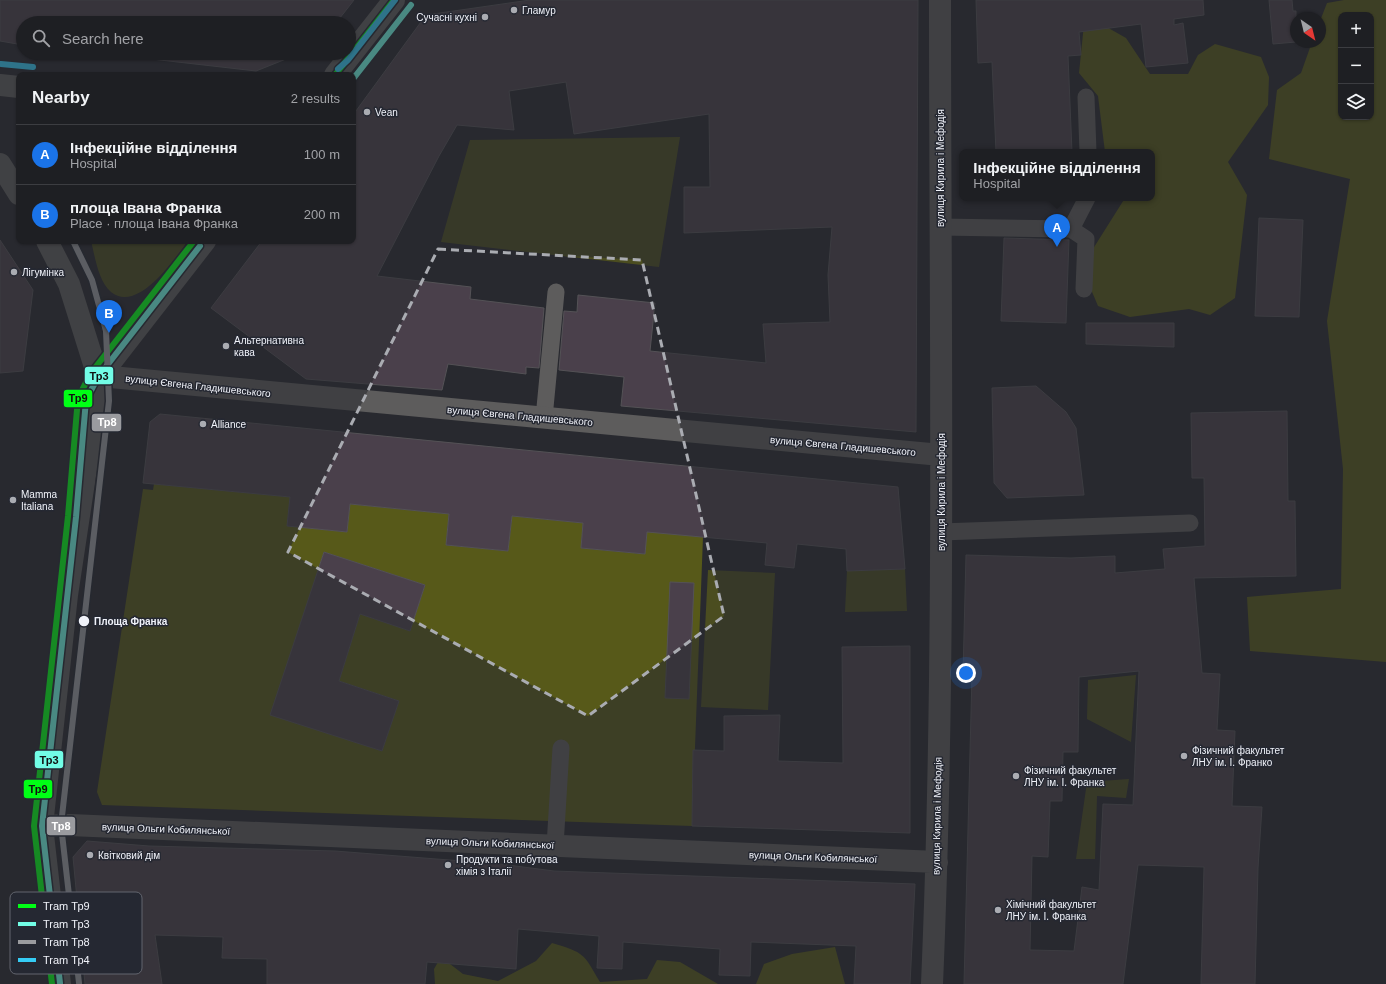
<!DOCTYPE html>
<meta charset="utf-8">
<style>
:root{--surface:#1e1f23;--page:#26272b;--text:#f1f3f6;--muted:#a1a2a6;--line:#3c3d41;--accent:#1a73e8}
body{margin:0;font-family:Helvetica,sans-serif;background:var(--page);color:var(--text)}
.controls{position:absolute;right:12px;top:12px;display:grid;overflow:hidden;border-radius:8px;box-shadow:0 1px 3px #0004}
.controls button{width:36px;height:36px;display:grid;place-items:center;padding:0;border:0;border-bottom:1px solid var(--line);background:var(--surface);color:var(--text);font:20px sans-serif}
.compass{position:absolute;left:1290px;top:12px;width:36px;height:36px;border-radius:50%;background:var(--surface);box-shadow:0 1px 3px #0004;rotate:145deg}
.you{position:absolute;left:966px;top:673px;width:14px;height:14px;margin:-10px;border:3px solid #fff;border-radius:50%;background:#1a73e8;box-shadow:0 0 0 6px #1a73e833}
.badge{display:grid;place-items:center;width:26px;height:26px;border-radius:50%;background:var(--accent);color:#fff;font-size:13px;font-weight:700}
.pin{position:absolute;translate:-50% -33px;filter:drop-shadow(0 1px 2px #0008)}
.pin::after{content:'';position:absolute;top:21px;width:14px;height:12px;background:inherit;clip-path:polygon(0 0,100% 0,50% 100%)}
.popup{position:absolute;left:959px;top:149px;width:196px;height:52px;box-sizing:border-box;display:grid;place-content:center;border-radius:8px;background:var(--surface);filter:drop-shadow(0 1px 3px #0005);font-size:13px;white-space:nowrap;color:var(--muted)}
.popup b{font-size:15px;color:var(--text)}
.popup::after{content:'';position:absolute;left:50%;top:100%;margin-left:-8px;border:8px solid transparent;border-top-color:var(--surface)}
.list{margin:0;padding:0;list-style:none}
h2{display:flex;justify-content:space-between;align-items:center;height:52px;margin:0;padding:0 16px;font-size:17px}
h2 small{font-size:13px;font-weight:400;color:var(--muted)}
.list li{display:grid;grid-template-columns:26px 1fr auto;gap:12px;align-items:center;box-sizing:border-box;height:60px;padding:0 16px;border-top:1px solid var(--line)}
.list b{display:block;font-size:15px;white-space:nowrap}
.list p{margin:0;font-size:13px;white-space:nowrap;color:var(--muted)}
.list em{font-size:13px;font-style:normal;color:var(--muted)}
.icon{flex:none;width:22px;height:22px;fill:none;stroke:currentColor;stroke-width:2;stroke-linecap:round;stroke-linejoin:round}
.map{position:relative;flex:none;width:1386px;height:984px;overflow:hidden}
.search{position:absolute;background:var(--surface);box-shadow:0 1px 3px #0004;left:16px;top:16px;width:340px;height:44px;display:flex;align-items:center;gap:10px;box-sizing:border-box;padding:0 14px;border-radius:22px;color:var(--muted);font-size:15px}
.panel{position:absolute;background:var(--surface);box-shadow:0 1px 3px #0004;left:16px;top:72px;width:340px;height:172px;border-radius:8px}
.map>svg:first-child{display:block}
.green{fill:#4b4d20}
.forest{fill:#575919;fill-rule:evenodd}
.building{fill:#4a404b;stroke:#545256;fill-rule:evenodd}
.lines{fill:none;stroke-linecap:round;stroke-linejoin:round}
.lane{stroke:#5d5c5c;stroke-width:17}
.street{stroke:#5d5c5c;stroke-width:22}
.secondary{stroke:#5e5d5d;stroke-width:22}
.tram-1-casing{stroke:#252832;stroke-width:9}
.tram-2-casing{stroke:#252832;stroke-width:9}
.tram-3-casing{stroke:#252832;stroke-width:9}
.tram-4-casing{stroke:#252832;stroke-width:9}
.tram-1{stroke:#00ff15;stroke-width:6}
.tram-2{stroke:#72fde6;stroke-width:6}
.tram-3{stroke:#9a9b9f;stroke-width:6}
.tram-4{stroke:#35ccf5;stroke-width:6}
.marked{fill:none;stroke:#aaacb2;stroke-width:3;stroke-dasharray:8 5;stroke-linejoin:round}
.poi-dot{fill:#aaacb2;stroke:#252832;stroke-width:1.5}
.stop-dot{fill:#f0f2f9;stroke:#252832;stroke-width:1.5}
.labels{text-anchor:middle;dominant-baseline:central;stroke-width:3;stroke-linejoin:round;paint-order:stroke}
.poi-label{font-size:10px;fill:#f0f2f9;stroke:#252832;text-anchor:start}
.street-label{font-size:10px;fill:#f0f2f9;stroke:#252832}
.stop-label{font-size:10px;font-weight:bold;fill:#f0f2f9;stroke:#252832;text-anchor:start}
.key{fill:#252832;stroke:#62656e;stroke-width:1}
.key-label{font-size:11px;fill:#f0f2f9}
.line-badge{stroke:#252832;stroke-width:1.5}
.badge-label{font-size:11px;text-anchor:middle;font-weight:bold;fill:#fff}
.pale-badge-label{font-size:11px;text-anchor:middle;font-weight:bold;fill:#111}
</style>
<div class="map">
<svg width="1386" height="984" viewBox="0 0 1386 984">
<rect width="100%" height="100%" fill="#28292f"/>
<path class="green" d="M680,137l-21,130 -218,-25 29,-102z
M91,241h97c-13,17 -50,73 -77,51 -13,-11 -16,-36 -20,-51z
M905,569l2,42 -62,1 2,-41z
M708,570l67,3 -7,137 -67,-3z
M1136,675l-5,67 -44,-23 1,-39z
M1129,779l-3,19 -29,-2 -2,63h-19l11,-77z"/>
<path class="forest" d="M1344,0h42v662l-136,-11 -3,-54 94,-8 2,-120 -16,-148 23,-142 -81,-20 8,-69 24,-17 11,-31h8v-21l7,-18zM1341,15h30v102h-30z
M1096,21l30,17 24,36h38l10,-19 17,-11 46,13 8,20 -1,28 -40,57 19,33 -12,103 -25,17 -21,-6 -59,8 -32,-11 -8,-19 1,-35 34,-54h27v-46h-47l-7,-56 -19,-23 5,-49z
M154,484l136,13 -3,29 60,6 3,-28 99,10 -3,31 62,6 4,-35 71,7 -2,25 63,6 3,-23 56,6 -11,289 -590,-21 -5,-13 46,-303 10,1zM324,552l101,33 -15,46 -50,-17 -21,67 60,20 -17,50 -111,-36z
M552,943c33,10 31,10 48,39l47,-3 10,-19 23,2 38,22h-283l-1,-15 7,-12 22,17 35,7 38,-20z
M835,947l10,37h-89l8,-20 28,-10z"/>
<path class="building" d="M0,0h354l-18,23h-313v22l-23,-4z
M530,0h388l-2,432 -295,-26 3,-29 -65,-7 5,-59 13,1 1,-17 77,8 -5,48 116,12 -3,-39 67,-2 -2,-47 4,-48 -148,6v-46h26l-1,-73 -135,20 -8,-52 -57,9 5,39 -57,-5 -18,31 -62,120 94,11 -1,12 74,9 -5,60 -13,-1v7l-78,-10 -6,26 -136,-11 -95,-71 51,-67h91v-126l73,-100z
M976,0h227l1,15 -30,4v6l9,-2 5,40 -42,4 -5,-43 -62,8 2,23 -13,1 4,96h-76l-4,-90 -14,1z
M1269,0h23l1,11h3v31l-23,2z
M99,53h202l-45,18z
M1259,218l44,2 -4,97 -44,-1z
M1004,238l65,2 -3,83 -65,-2z
M0,240l33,50 -10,81 -23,2z
M1086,323h88v24l-88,-3z
M1036,386l30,26 10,16 8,67 -77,3 -13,-15 -2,-95z
M1287,411l1,90h7l1,75 -102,2 8,95 18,1 -3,56 18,1 -3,75 30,1 -4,61 -3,116h-54l3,-117 -66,-2 -15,119h-159l8,-309 -9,-1 3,-119 105,3 44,-2v17l50,-4 -2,-20 42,-3 -1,-68h-12l-1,-65zM1139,671l-6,134 -30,-1 -4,86 -17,-3 -8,64 -44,-1 2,-94 16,1 2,-56h12l1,-49h15l1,-75z
M160,414l738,73 7,82 -58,2 -1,-22 -49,-5 -3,24 -29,-3 2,-22 -120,-11 -2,22 -64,-6 2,-25 -71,-7 -4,35 -62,-6 3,-31 -99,-10 -3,28 -60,-6 3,-29 -147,-14 7,-61z
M324,552l101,33 -15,46 -50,-17 -21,67 60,20 -17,50 -112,-36z
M670,582l24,1 -5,116 -24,-1z
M910,646v187l-218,-7 1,-76 31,1v-35l56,-1 -2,46 65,2 -1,-116z
M87,841l62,5 186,5 165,13 54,7 361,13 -5,100h-56l2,-38 -105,-4 -1,34 -31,-1 1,-26 -97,-7 -1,27 -25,-1 2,-32 -81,-7 -2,40 -89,-7 -2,22h-158v-25l-45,-1 1,-21 -68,-2 7,49h-77l-12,-127z"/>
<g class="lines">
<path class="lane" d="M1086,97l2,55
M940,227l131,2 16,-31
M1071,229l15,10 -2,50
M544,418l12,-126
M941,532l249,-9
M555,846l6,-98"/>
<path class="street" d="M100,376l841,79
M42,826l28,-1 867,37
M932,984c14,-328 8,-656 8,-984"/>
<path class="secondary" d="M335,75l59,-75
M0,85l19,2
M0,164l19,30
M47,241l22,43 26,83 5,9
M60,984l-18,-158 25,-231 33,-219 105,-135"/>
<defs>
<path id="tram-1" d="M335,75l59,-75
M52,984l-18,-158 34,-310 10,-118 13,-25 103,-132"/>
<path id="tram-2" d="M353,79l58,-74
M60,983l-18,-157 34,-309 10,-117 12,-23 102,-131"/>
<path id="tram-3" d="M73,241l19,39 14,51 3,70 -48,424 18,158"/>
<path id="tram-4" d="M1,64l32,3
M338,69l10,-9 47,-60"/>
</defs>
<use href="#tram-1" class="tram-1-casing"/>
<use href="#tram-2" class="tram-2-casing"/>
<use href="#tram-3" class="tram-3-casing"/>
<use href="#tram-4" class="tram-4-casing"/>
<use href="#tram-1" class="tram-1"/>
<use href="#tram-2" class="tram-2"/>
<use href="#tram-3" class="tram-3"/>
<use href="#tram-4" class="tram-4"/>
</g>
<path d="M0 0H1386V984H0ZM438,249l204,11 82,356 -136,100 -300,-164z" fill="#28292f" fill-opacity=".55" fill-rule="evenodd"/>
<path class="marked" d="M438,249l204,11 82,356 -136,100 -300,-164z"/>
<g class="poi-dot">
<circle cx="514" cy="10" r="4"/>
<circle cx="485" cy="17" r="4"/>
<circle cx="367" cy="112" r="4"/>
<circle cx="14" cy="272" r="4"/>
<circle cx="226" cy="346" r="4"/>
<circle cx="203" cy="424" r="4"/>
<circle cx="13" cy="500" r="4"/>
<circle cx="1184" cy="756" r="4"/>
<circle cx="1016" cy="776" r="4"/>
<circle cx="90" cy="855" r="4"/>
<circle cx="448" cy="865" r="4"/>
<circle cx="998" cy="910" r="4"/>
</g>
<circle class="stop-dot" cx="84" cy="621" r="6"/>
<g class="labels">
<g class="poi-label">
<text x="522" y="10">Гламур</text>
<text x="477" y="17" text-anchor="end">Сучасні кухні</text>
<text x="375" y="112">Vean</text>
<text x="22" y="272">Лігумінка</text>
<text x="234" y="340">Альтернативна<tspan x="234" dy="12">кава</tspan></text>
<text x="211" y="424">Alliance</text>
<text x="21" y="494">Mamma<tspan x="21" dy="12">Italiana</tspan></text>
<text x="1192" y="750">Фізичний факультет<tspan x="1192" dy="12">ЛНУ ім. І. Франко</tspan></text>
<text x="1024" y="770">Фізичний факультет<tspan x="1024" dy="12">ЛНУ ім. І. Франка</tspan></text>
<text x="98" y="855">Квітковий дім</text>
<text x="456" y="859">Продукти та побутова<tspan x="456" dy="12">хімія з Італії</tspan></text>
<text x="1006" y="904">Хімічний факультет<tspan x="1006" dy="12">ЛНУ ім. І. Франка</tspan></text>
</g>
<g class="street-label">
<text transform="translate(940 168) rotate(-90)">вулиця Кирила і Мефодія</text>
<text transform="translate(198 386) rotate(6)">вулиця Євгена Гладишевського</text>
<text transform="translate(520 416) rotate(5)">вулиця Євгена Гладишевського</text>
<text transform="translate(843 446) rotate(5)">вулиця Євгена Гладишевського</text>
<text transform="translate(941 492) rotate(-90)">вулиця Кирила і Мефодія</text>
<text transform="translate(937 816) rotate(-89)">вулиця Кирила і Мефодія</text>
<text transform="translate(166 829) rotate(2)">вулиця Ольги Кобилянської</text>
<text transform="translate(490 843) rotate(2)">вулиця Ольги Кобилянської</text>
<text transform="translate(813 857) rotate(2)">вулиця Ольги Кобилянської</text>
</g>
<g class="stop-label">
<text x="94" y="621">Площа Франка</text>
</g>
</g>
<rect x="10" y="892" width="132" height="82" rx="6" class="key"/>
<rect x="18" y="904" width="18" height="4" fill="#00ff15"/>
<rect x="18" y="922" width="18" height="4" fill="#72fde6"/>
<rect x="18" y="940" width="18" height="4" fill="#9a9b9f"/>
<rect x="18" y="958" width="18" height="4" fill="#35ccf5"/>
<g class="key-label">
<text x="43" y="910">Tram Тр9</text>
<text x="43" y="928">Tram Тр3</text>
<text x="43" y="946">Tram Тр8</text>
<text x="43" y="964">Tram Тр4</text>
</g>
<g class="line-badge">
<rect x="84" y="366" width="30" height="19" rx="4" fill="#72fde6"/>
<rect x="63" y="389" width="30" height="19" rx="4" fill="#00ff15"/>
<rect x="91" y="413" width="31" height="19" rx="4" fill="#9a9b9f"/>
<rect x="34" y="750" width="30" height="19" rx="4" fill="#72fde6"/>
<rect x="23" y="779" width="30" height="20" rx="4" fill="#00ff15"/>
<rect x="46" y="816" width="30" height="20" rx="4" fill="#9a9b9f"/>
</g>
<g class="badge-label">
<text x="107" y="426">Тр8</text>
<text x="61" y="830">Тр8</text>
</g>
<g class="pale-badge-label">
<text x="99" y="380">Тр3</text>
<text x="78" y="402">Тр9</text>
<text x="49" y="764">Тр3</text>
<text x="38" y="793">Тр9</text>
</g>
</svg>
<div class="controls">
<button>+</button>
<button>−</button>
<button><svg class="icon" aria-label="layers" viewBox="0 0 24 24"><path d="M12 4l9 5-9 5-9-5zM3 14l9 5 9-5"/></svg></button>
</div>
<svg class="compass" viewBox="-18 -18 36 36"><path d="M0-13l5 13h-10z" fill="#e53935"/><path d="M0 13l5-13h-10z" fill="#a1a2a6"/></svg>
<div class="you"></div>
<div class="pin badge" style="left:1057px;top:247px">A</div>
<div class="popup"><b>Інфекційне відділення</b>Hospital</div>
<div class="pin badge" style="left:109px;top:333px">B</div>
<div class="search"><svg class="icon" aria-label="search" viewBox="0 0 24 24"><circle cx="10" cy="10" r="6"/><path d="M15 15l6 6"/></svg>Search here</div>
<section class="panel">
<h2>Nearby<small>2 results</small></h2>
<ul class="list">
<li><span class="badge">A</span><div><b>Інфекційне відділення</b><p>Hospital</p></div><em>100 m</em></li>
<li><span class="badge">B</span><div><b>площа Івана Франка</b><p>Place · площа Івана Франка</p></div><em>200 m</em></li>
</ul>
</section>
</div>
